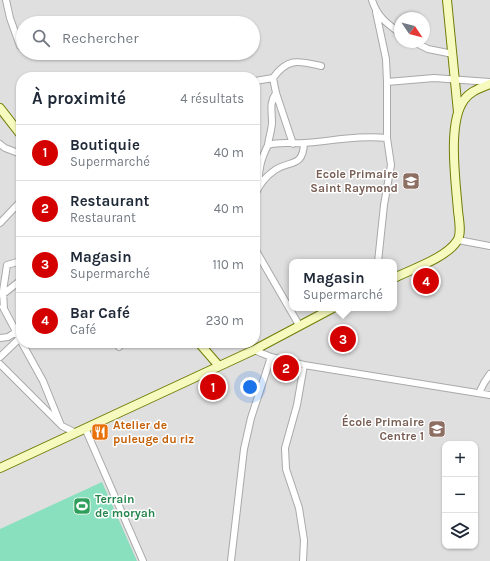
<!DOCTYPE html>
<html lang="fr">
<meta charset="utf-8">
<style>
:root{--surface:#fff;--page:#f6f6f7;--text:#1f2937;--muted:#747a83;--line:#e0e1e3;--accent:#d40000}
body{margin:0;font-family:Karla,sans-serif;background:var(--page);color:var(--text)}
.controls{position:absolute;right:12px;bottom:12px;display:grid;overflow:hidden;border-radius:8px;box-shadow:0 1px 3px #0004}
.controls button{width:36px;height:36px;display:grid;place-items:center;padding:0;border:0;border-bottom:1px solid var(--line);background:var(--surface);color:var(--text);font:20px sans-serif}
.compass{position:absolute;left:394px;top:12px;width:36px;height:36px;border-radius:50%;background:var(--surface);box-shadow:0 1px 3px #0004;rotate:125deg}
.you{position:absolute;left:250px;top:387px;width:14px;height:14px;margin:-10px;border:3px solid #fff;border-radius:50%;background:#1a73e8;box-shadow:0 0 0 6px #1a73e833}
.badge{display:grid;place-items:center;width:26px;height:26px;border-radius:50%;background:var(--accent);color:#fff;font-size:13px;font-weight:700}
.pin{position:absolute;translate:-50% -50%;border:2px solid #fff;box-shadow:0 1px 4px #0006}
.popup{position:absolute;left:289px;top:259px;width:108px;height:52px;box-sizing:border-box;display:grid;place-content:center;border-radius:8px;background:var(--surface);filter:drop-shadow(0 1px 3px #0005);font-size:13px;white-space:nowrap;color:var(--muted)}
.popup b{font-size:15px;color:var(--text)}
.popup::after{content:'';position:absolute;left:50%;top:100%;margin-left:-8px;border:8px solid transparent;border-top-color:var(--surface)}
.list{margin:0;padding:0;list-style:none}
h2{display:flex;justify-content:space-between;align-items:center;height:52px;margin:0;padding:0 16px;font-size:17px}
h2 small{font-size:13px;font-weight:400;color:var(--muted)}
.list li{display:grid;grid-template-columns:26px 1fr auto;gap:12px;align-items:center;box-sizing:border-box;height:56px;padding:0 16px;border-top:1px solid var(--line)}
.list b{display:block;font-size:15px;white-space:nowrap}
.list p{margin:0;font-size:13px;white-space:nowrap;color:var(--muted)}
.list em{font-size:13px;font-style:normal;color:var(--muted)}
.icon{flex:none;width:22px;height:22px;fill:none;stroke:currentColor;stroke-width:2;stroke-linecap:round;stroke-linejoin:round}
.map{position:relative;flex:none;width:490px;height:561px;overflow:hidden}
.search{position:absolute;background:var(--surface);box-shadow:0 1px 3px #0004;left:16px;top:16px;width:244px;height:44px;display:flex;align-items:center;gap:10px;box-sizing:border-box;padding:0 14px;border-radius:22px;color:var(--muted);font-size:15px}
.panel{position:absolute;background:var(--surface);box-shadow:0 1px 3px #0004;left:16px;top:72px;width:244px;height:276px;border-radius:16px}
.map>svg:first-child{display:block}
.residential{fill:#e0dfdf;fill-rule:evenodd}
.pitch{fill:#88e0be}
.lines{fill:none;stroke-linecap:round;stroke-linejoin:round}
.street-casing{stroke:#a9a9a9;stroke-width:8}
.secondary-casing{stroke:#707d05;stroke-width:10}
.street{stroke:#fff;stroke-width:6}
.secondary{stroke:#f7fabf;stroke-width:8}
.labels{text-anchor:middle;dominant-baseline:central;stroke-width:3;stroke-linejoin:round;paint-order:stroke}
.education-label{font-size:12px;font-weight:bold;fill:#785e54;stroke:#fff;text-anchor:end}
.food-label{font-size:12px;font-weight:bold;fill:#c56008;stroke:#fff;text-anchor:start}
.leisure-label{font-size:12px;font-weight:bold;fill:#27864d;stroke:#fff;text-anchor:start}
</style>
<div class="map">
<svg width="490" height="561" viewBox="0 0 490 561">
<rect width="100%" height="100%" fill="#f2efe9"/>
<path class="residential" d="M0,0h490v561h-490zM400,18h24v24h-24zM23,23h230v30h-230zM21,77h234v266h-234zM292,262h102v46h-102zM445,444h30v102h-30z"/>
<path class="pitch" d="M102,482l35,79h-137v-32z"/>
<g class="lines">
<defs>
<path id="street" d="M6,0l4,18 10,28
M372,0c5,16 14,23 28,33
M376,12l10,47 1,23 47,-4 56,4
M414,42l14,7 25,5
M273,78l3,15 17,51
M255,81l18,-3c15,-21 26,-17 48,-12
M0,144l5,4 16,6
M268,145c1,-8 4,-16 4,-23 0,-11 -3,-19 4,-29
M259,186c-1,-16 2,-27 9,-41 12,-4 23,-1 36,-2 28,-2 56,-8 83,-5
M255,195c4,-10 11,-19 20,-25 15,-10 28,-2 29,-27
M0,223l21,-22
M458,240l32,6
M255,249l44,76
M378,262l6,-57 7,-40 -4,-27v-56
M2,295l19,-15
M3,307l18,34
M4,309l-1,-18 4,-26 14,-4
M0,338l8,-1 8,-5
M22,343l21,38 17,42
M119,347l4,-4
M254,350l17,7 33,8 186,30
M0,357l21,-20
M0,364l62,62 12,6
M479,393l5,-10 6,-9
M85,428l58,133
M231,561l13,-112 7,-31 20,-61
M303,561l1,-21 -5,-32 -13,-39 -1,-21 12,-43 7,-40"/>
<path id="secondary" d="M447,0l11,112
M0,108l21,27
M394,278c18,-9 52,-20 63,-37 5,-7 2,-21 1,-30 -2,-28 -11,-88 6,-111 6,-9 17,-12 26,-16
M199,343l20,23
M0,468l254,-118 79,-42"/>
</defs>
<use href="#street" class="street-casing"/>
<use href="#secondary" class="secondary-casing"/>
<use href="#street" class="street"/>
<use href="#secondary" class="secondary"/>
</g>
<defs>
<symbol id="school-square" viewBox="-11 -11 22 22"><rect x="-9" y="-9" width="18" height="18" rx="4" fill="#8d6e63" stroke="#fff"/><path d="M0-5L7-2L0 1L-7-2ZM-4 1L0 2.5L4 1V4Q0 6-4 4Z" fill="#fff"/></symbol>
<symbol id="restaurant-square" viewBox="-11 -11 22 22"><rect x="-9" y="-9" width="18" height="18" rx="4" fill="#e8710a" stroke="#fff"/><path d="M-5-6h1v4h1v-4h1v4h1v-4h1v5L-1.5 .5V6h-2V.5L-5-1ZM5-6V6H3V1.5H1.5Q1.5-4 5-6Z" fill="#fff"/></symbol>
<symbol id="stadium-square" viewBox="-11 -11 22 22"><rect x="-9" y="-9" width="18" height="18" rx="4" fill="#2e9e5b" stroke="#fff"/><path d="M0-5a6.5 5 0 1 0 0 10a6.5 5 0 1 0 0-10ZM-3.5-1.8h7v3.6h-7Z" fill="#fff"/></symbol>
</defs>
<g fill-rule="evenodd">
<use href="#school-square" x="401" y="171" width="20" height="20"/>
<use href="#school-square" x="427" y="419" width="20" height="20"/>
<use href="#restaurant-square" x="90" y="422" width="20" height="20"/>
<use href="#stadium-square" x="72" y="496" width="20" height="20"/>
</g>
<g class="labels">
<g class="education-label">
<text x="398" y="174">Ecole Primaire<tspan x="398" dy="14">Saint Raymond</tspan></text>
<text x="424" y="422">École Primaire<tspan x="424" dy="14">Centre 1</tspan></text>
</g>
<g class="food-label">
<text x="113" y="425">Atelier de<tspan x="113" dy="14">puleuge du riz</tspan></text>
</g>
<g class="leisure-label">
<text x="95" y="499">Terrain<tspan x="95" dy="14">de moryah</tspan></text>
</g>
</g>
</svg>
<div class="controls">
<button>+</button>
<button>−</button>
<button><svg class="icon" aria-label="layers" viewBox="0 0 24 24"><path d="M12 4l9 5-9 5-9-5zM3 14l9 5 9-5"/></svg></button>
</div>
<svg class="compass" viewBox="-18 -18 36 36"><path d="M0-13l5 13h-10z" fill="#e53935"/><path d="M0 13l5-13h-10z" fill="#747a83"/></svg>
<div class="you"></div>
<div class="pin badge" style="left:213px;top:387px">1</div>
<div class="pin badge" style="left:286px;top:368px">2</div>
<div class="pin badge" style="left:343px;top:339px">3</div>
<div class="popup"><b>Magasin</b>Supermarché</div>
<div class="pin badge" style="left:426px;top:281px">4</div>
<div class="search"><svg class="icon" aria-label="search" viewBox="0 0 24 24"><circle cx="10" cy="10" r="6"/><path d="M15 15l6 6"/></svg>Rechercher</div>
<section class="panel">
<h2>À proximité<small>4 résultats</small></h2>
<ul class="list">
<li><span class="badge">1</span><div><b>Boutiquie</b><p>Supermarché</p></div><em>40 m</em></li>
<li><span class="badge">2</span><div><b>Restaurant</b><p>Restaurant</p></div><em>40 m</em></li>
<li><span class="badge">3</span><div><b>Magasin</b><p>Supermarché</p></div><em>110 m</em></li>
<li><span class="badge">4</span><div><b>Bar Café</b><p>Café</p></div><em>230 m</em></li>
</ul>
</section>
</div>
